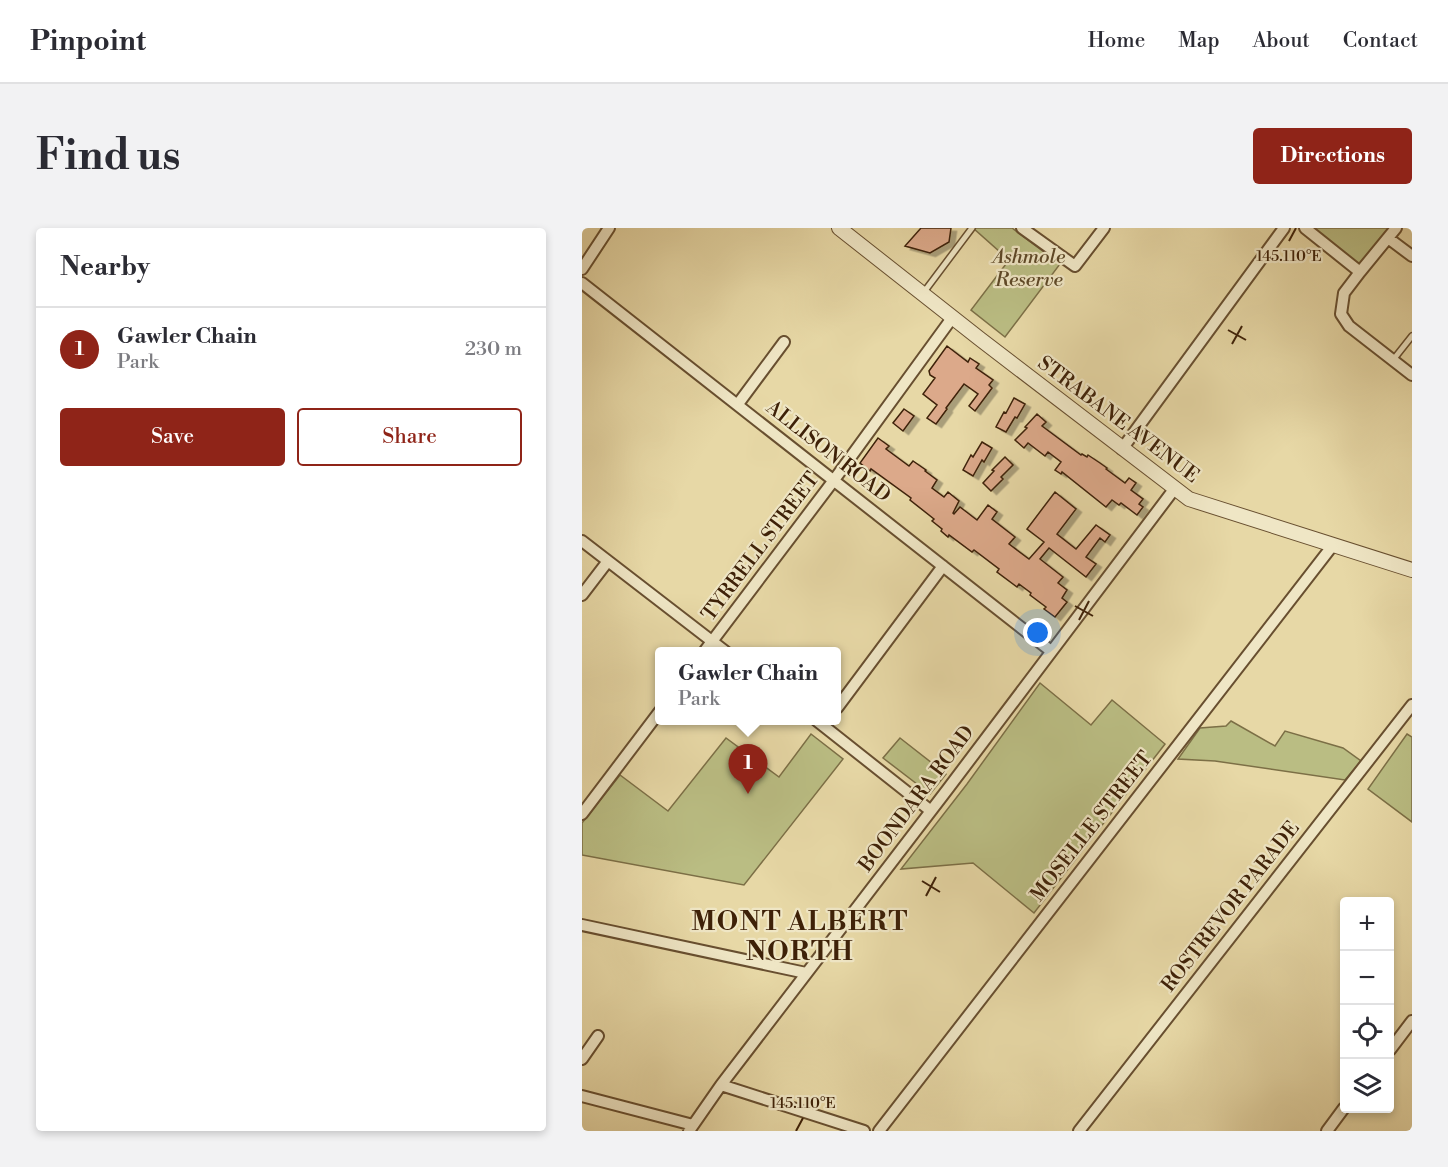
<!DOCTYPE html>
<meta charset="utf-8">
<style>
:root{--surface:#fff;--page:#f2f2f3;--text:#2b2b33;--muted:#7c7c81;--line:#e1e1e2;--accent:#8f2418}
body{margin:0;font-family:"Libre Bodoni",serif;background:var(--page);color:var(--text)}
.controls{position:absolute;right:18px;bottom:18px;display:grid;overflow:hidden;border-radius:6px;box-shadow:0 3px 9px #0003}
.controls button{width:54px;height:54px;display:grid;place-items:center;padding:0;border:0;border-bottom:2px solid var(--line);background:var(--surface);color:var(--text);font:30px sans-serif}
.you{position:absolute;left:456px;top:405px;width:21px;height:21px;margin:-15px;border:4px solid #fff;border-radius:50%;background:#1a73e8;box-shadow:0 0 0 9px #1a73e833}
.badge{display:grid;place-items:center;width:39px;height:39px;border-radius:50%;background:var(--accent);color:#fff;font-size:20px;font-weight:700}
.pin{position:absolute;translate:-50% -50px;filter:drop-shadow(0 2px 3px #0008)}
.pin::after{content:'';position:absolute;top:32px;width:21px;height:18px;background:inherit;clip-path:polygon(0 0,100% 0,50% 100%)}
.popup{position:absolute;left:73px;top:419px;width:186px;height:78px;box-sizing:border-box;display:grid;place-content:center;border-radius:6px;background:var(--surface);filter:drop-shadow(0 2px 4px #0005);font-size:20px;white-space:nowrap;color:var(--muted)}
.popup b{font-size:22px;color:var(--text)}
.popup::after{content:'';position:absolute;left:50%;top:100%;margin-left:-12px;border:12px solid transparent;border-top-color:var(--surface)}
.list{margin:0;padding:0;list-style:none}
h2{display:flex;justify-content:space-between;align-items:center;height:78px;margin:0;padding:0 24px;font-size:26px}
h2 small{font-size:20px;font-weight:400;color:var(--muted)}
.list li{display:grid;grid-template-columns:39px 1fr auto;gap:18px;align-items:center;box-sizing:border-box;height:84px;padding:0 24px;border-top:2px solid var(--line)}
.list b{display:block;font-size:22px;white-space:nowrap}
.list p{margin:0;font-size:20px;white-space:nowrap;color:var(--muted)}
.list em{font-size:20px;font-style:normal;color:var(--muted)}
.actions{display:flex;gap:12px;padding:18px 24px}
.actions a{flex:1;padding:14px 0;border:2px solid var(--accent);border-radius:6px;text-align:center;font-size:21px;color:var(--accent)}
.actions .main{background:var(--accent);color:#fff}
.icon{flex:none;width:33px;height:33px;fill:none;stroke:currentColor;stroke-width:2;stroke-linecap:round;stroke-linejoin:round}
.map{position:relative;flex:none;width:830px;height:903px;overflow:hidden;border-radius:6px}
header{display:flex;align-items:center;gap:36px;box-sizing:border-box;height:84px;padding:0 30px;background:var(--surface);border-bottom:2px solid var(--line)}
header strong{font-size:28px}
nav{display:flex;gap:33px;margin-inline-start:auto;font-size:21px}
.intro{display:flex;align-items:center;justify-content:space-between;box-sizing:border-box;height:144px;padding:0 36px}
h1{margin:0;font-size:42px}
.button{padding:15px 27px;border-radius:6px;background:var(--accent);color:#fff;font-size:21px;font-weight:700}
main{display:flex;gap:36px;padding:0 36px}
aside{flex:1;background:var(--surface);border-radius:6px;box-shadow:0 3px 9px #0003}
.map>svg:first-child{display:block}
.green{fill:#babd83;stroke:#7c6f46;stroke-width:1.5}
.building{fill:#dca98a;stroke:#3e2108;stroke-width:1.5;filter:url(#shadow)}
.lines{fill:none;stroke-linecap:round;stroke-linejoin:round}
.service-casing{stroke:#684f30;stroke-width:8}
.minor-casing{stroke:#684f30;stroke-width:14}
.tertiary-casing{stroke:#684f30;stroke-width:16}
.service{stroke:#efe6c5;stroke-width:5}
.minor{stroke:#efe6c5;stroke-width:10}
.tertiary{stroke:#efe6c5;stroke-width:14}
.ticks{fill:none;stroke:#3e2108;stroke-width:2}
.labels{text-anchor:middle;dominant-baseline:central;stroke-width:4.5;stroke-linejoin:round;paint-order:stroke}
.park-label{font-size:20px;font-style:italic;fill:#5d4827;stroke:#efe6c5}
.street-label{font-size:20px;fill:#3e2108;stroke:#efe6c5}
.district-label{font-size:26px;font-weight:bold;letter-spacing:1.5px;fill:#3e2108;stroke:#efe6c5}
.ticks-label{font-size:15px;text-anchor:middle;fill:#3e2108;stroke:#efe6c5;stroke-width:4.5;stroke-linejoin:round;paint-order:stroke}
</style>
<header>
<strong>Pinpoint</strong>
<nav><a>Home</a><a>Map</a><a>About</a><a>Contact</a></nav>
</header>
<div class="intro"><h1>Find us</h1><a class="button">Directions</a></div>
<main>
<aside>
<h2>Nearby<small></small></h2>
<ul class="list">
<li><span class="badge">1</span><div><b>Gawler Chain</b><p>Park</p></div><em>230 m</em></li>
</ul>
<div class="actions"><a class="main">Save</a><a>Share</a></div>
</aside>
<div class="map">
<svg width="830" height="903" viewBox="0 0 830 903">
<defs>
<filter id="shadow"><feDropShadow dx="5.5" dy="3.5" stdDeviation="0" flood-color="#0004"/></filter>
</defs>
<rect width="100%" height="100%" fill="#e7d8a6"/>
<filter id="stains"><feTurbulence type="fractalNoise" baseFrequency=".00333" numOctaves="4"/><feColorMatrix values="0 0 0 0 .2 0 0 0 0 .09 0 0 0 0 .02 0 0 0 .5 -.17"/></filter>
<radialGradient id="worn" r=".72"><stop offset=".6" stop-color="#630" stop-opacity="0"/><stop offset="1" stop-color="#630" stop-opacity=".3"/></radialGradient>
<path class="green" d="M391,0h39l48,36 -55,73 -34,-27 38,-50z
M726,0h88l-36,44z
M458,455l51,42 21,-25 53,44 -131,169 -61,-50 -72,6 66,-85z
M649,493l44,25 10,-15 58,17 18,13 -16,19 -130,-19 -37,-2 22,-31 26,-2z
M229,506l32,25 -99,126 -162,-30v-32l38,-48 48,36 58,-73 53,39z
M825,506l5,3v85l-44,-33z
M318,510l46,36 -16,20 -47,-36z"/>
<path class="building" d="M339,0h30l-2,14 -19,11 -25,-7z
M365,118l21,16 2,-4 9,6 -3,4 17,12 -4,5 3,3 -17,23 -6,-5 9,-12 -14,-10 -18,24 1,1 -11,15 -9,-6 10,-13 -14,-11 12,-16 -5,-3 -1,-4z
M432,170l11,6 -8,14 -2,-1 -9,15 -10,-5 8,-15 2,1z
M322,181l10,7 -11,15 -10,-8z
M455,186l9,8 -4,4 39,29 1,-1 5,3 1,-2 12,8 7,5 -1,1 19,14 4,-5 7,5 -5,7 12,9 -4,5 4,3 -6,8 -16,-12 -2,2 -7,-5 -6,7 -44,-35 -1,2 -6,-4 6,-8 -13,-10 -3,4 -17,-13 -4,5 -9,-8 12,-12 -2,-1z
M296,210l11,8 -3,3 23,17 4,-5 13,9 -1,1 12,9 -5,8 12,9 4,-5 11,9 -6,12 1,1 6,-7 17,13 11,-15 9,7 -5,7 23,18 -6,7 20,15 15,-17 -17,-13 28,-37 21,17 -19,25 19,15 20,-24 14,10 -5,7 -5,-4 -14,19 10,7 -10,13 -37,-29 -9,11 23,18 -5,6 9,7 -5,8 5,4 -12,15 -11,-8 2,-2 -16,-12 1,-2 -12,-9 -2,3 -20,-15 2,-3 -25,-19 -2,2 -23,-17 -1,2 -7,-6 1,-2 -10,-8 2,-2 -24,-19 1,-2 -40,-29 -1,2 -10,-8z
M400,214l10,6 -8,14 -2,-2 -9,16 -10,-6 8,-15 2,2z
M423,229l8,8 -12,12 2,2 -12,12 -8,-8 11,-12 -2,-1z"/>
<g class="lines">
<defs>
<path id="service" d="M342,64l48,-64
M811,132l19,-24"/>
<path id="minor" d="M440,0l53,38 29,-38
M723,0l55,44 -16,21 -3,21 8,12 63,49
M806,10l24,18
M0,41l27,-41
M778,44l36,-44
M0,55l469,368
M156,176l46,-62
M540,221l162,-221
M0,313l144,111
M0,367l26,-34
M122,424l130,-172 118,-162
M255,480l106,-142
M234,492l115,91
M0,586l78,-103
M0,697l224,48
M808,822l22,-29
M0,831l16,-23
M139,857l143,46
M0,868l111,29
M107,903l32,-46 226,-295 228,-302
M297,903l454,-586
M497,903l333,-426
M745,903l17,-23"/>
<path id="tertiary" d="M257,0l141,111 209,160 223,71"/>
</defs>
<use href="#service" class="service-casing"/>
<use href="#minor" class="minor-casing"/>
<use href="#tertiary" class="tertiary-casing"/>
<use href="#service" class="service"/>
<use href="#minor" class="minor"/>
<use href="#tertiary" class="tertiary"/>
</g>
<path class="ticks" d="M707,13l7,-13M646,102l18,10M650,116l10,-18M493,378l18,10M497,392l10,-19M340,653l18,11M344,668l10,-19M214,903l7,-13"/>
<g class="labels">
<g class="park-label">
<text x="447" y="29">Ashmole<tspan x="447" dy="23">Reserve</tspan></text>
</g>
<g class="street-label">
<text transform="translate(536 192) rotate(37)">STRABANE AVENUE</text>
<text transform="translate(246 224) rotate(38)">ALLISON ROAD</text>
<text transform="translate(179 319) rotate(-53)">TYRRELL STREET</text>
<text transform="translate(335 571) rotate(-53)">BOONDARA ROAD</text>
<text transform="translate(510 599) rotate(-52)">MOSELLE STREET</text>
<text transform="translate(649 679) rotate(-52)">ROSTREVOR PARADE</text>
</g>
<g class="district-label">
<text x="218" y="694">MONT ALBERT<tspan x="218" dy="30">NORTH</tspan></text>
</g>
</g>
<g class="ticks-label">
<text x="707" y="33">145.110°E</text>
<text x="221" y="880">145.110°E</text>
</g>
<rect width="100%" height="100%" filter="url(#stains)"/>
<rect width="100%" height="100%" fill="url(#worn)"/>
</svg>
<div class="controls">
<button>+</button>
<button>−</button>
<button><svg class="icon" aria-label="locate" viewBox="0 0 24 24"><circle cx="12" cy="12" r="6"/><path d="M12 2v4M12 18v4M2 12h4M18 12h4"/></svg></button>
<button><svg class="icon" aria-label="layers" viewBox="0 0 24 24"><path d="M12 4l9 5-9 5-9-5zM3 14l9 5 9-5"/></svg></button>
</div>
<div class="you"></div>
<div class="pin badge" style="left:166px;top:566px">1</div>
<div class="popup"><b>Gawler Chain</b>Park</div>
</div>
</main>
